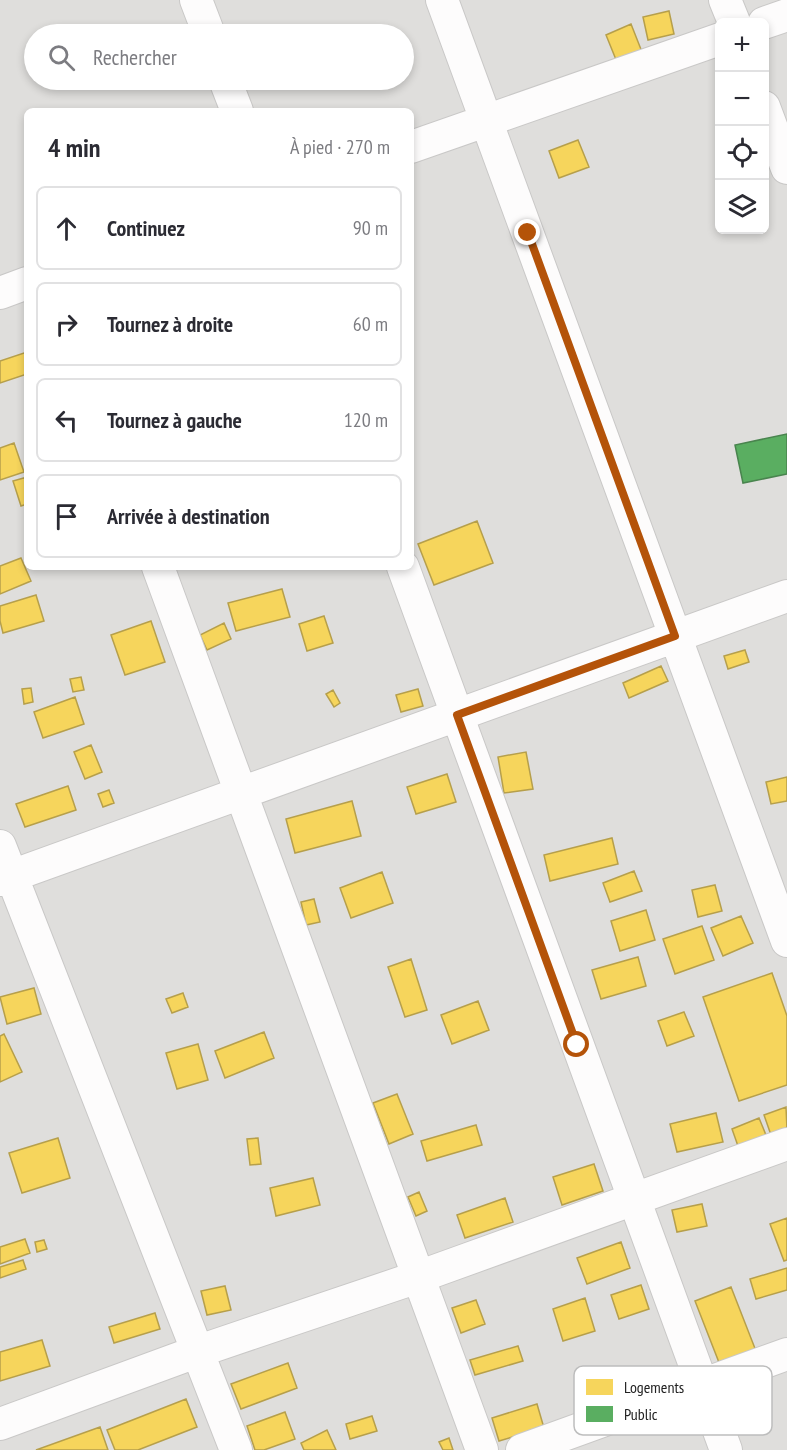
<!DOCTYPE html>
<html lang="fr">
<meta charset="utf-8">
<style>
:root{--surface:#fff;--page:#f2f2f3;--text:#2b2b33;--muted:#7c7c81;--line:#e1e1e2}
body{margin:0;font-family:"PT Sans Narrow",sans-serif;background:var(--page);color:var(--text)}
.controls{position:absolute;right:18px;top:18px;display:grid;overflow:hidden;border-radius:9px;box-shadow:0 3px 9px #0003}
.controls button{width:54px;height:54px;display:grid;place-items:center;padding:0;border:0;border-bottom:2px solid var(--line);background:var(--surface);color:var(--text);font:30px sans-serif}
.stop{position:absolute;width:18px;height:18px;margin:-14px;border:4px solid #b45309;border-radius:50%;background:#fff}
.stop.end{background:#b45309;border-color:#fff;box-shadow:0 2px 6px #0008}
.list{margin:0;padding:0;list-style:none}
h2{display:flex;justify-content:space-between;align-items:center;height:78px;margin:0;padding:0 24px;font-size:26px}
h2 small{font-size:20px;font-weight:400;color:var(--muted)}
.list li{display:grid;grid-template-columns:39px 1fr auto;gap:18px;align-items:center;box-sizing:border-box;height:84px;margin:0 12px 12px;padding:0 12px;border:2px solid var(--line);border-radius:9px}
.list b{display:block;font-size:22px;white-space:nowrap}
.list em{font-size:20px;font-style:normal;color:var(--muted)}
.icon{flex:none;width:33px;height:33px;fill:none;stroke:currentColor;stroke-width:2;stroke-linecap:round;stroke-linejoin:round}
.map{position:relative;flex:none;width:787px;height:1450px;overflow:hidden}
.search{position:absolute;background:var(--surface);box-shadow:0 3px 9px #0003;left:24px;top:24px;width:390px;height:66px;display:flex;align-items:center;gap:15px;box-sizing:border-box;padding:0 21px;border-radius:33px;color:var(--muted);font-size:22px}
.panel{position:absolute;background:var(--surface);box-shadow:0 3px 9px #0003;left:24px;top:108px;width:390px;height:462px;border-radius:9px}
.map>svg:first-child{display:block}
.residential{fill:#dfdedc;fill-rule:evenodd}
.homes{fill:#f6d55c;stroke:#b69f4b;stroke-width:1.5}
.public{fill:#5aae61;stroke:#49844e;stroke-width:1.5}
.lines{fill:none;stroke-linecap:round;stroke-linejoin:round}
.minor-casing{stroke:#c9c8c7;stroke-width:34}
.minor{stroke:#fdfcfc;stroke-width:32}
.route{stroke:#b45309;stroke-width:8}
.key{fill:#fff;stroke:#bdbdbd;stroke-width:1.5}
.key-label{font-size:16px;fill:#222}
</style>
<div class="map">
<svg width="787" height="1450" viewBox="0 0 787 1450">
<rect width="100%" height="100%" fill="#f0eeeb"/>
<path class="residential" d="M0,0h787v1450h-787zM720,22h44v208h-44zM34,34h370v46h-370zM27,111h384v456h-384z"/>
<path class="homes" d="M669,11l5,23 -26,6 -5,-23z
M631,24l13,33 -25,10 -13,-32z
M578,140l11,27 -30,11 -10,-27z
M27,352v22l-27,9v-22z
M14,443l10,29 -24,8v-32z
M27,477v27l-6,2 -8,-25z
M477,521l16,42 -59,22 -16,-41z
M21,558l10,23 -31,13v-28z
M282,589l8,28 -54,14 -8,-28z
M36,595l8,26 -41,12 -3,-12v-15z
M324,616l9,27 -26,8 -8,-27z
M151,621l14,41 -40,13 -14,-40z
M224,623l7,16 -24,11 -7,-15z
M745,650l4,12 -21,7 -4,-13z
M661,666l7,15 -39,17 -6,-15z
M81,677l3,13 -11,2 -3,-13z
M31,688l2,14 -9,2 -2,-15z
M418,689l5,17 -22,6 -5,-17z
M333,690l7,13 -6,4 -8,-13z
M75,697l9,27 -41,14 -9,-26z
M91,745l11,27 -17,7 -11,-27z
M526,752l7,37 -29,4 -6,-36z
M447,774l9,28 -40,12 -9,-27z
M787,777v24l-16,3 -5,-22z
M68,786l8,24 -51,17 -9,-23z
M109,790l5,13 -11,4 -5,-13z
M352,801l9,35 -66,17 -9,-34z
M612,838l6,26 -68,17 -6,-26z
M634,871l8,20 -32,11 -7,-19z
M382,872l11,31 -42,15 -11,-30z
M715,885l7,26 -24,6 -6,-27z
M314,899l6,23 -14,3 -5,-23z
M646,910l9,30 -35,11 -9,-30z
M741,916l12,27 -30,13 -12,-28z
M702,926l12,34 -39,14 -12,-35z
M638,957l8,29 -45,13 -9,-29z
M411,959l16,51 -22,7 -17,-50z
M772,973l15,43v69l-48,16 -36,-104z
M34,988l7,26 -34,10 -7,-27z
M183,993l5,14 -16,6 -6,-14z
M478,1001l11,29 -37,14 -11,-29z
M684,1012l10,24 -27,10 -9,-25z
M264,1032l10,26 -49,20 -10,-27z
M4,1034l18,38 -22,10v-46z
M198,1044l10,36 -31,9 -11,-36z
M397,1094l16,40 -24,10 -16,-41z
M786,1107l1,23 -16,5 -7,-20z
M716,1113l7,29 -46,10 -7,-28z
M759,1118l7,17 -28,11 -6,-17z
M476,1125l6,20 -55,16 -6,-20z
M58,1138l12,40 -48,15 -13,-40z
M258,1138l3,26 -11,1 -3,-26z
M594,1164l9,27 -41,14 -9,-28z
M313,1178l7,27 -44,11 -6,-28z
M419,1192l8,19 -11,5 -8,-19z
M505,1198l8,24 -48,16 -8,-23z
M702,1204l5,22 -30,6 -5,-22z
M787,1218v42l-3,1 -14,-37z
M25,1239l5,14 -30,11v-17z
M44,1240l3,9 -10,3 -2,-10z
M621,1242l9,26 -43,16 -10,-26z
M23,1260l3,9 -26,9v-11z
M787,1268v22l-31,9 -6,-20z
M641,1285l8,24 -30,10 -8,-24z
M225,1286l6,24 -24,5 -6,-24z
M731,1287l25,64 -36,14 -25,-64z
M585,1298l10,33 -32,10 -10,-32z
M476,1300l9,24 -24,9 -9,-25z
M155,1313l5,16 -46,14 -5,-16z
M42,1340l8,26 -50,15v-29z
M518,1346l5,15 -48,14 -5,-15z
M288,1363l9,25 -56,21 -10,-25z
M186,1399l11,28 -59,23h-23l-8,-20z
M537,1404l7,24 -45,13 -7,-23z
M285,1412l10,27 -31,11h-9l-8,-24z
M372,1416l5,15 -27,8 -4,-15z
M100,1427l8,23h-72z
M327,1430l9,20h-32l-3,-7z
M449,1438l4,12h-10l-4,-8z"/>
<path class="public" d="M787,434v40l-44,9 -8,-38z"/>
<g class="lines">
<defs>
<path id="minor" d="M196,0l13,34
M442,0l345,941
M725,0l9,22
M764,23l23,-8
M225,80l12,31
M764,107l23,61
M411,147l309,-108
M0,293l27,-10
M158,567l324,883
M403,567l323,883
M0,846l236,604
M0,880l787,-284
M0,1424l196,-72 222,-75 369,-133
M522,1450l265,-96"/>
</defs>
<use href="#minor" class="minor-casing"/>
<use href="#minor" class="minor"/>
</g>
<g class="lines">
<path class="route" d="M528,233l147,403 -218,79 120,330"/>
</g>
<rect x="574" y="1366" width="198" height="69" rx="9" class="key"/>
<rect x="586" y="1379" width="27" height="16" fill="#f6d55c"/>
<rect x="586" y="1406" width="27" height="16" fill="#5aae61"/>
<g class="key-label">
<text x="624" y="1393">Logements</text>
<text x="624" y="1420">Public</text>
</g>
</svg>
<div class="controls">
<button>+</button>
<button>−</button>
<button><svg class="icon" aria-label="locate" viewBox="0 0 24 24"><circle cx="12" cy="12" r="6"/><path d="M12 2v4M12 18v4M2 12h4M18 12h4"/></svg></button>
<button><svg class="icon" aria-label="layers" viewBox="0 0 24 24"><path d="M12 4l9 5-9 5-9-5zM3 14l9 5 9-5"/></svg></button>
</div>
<div class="stop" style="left:577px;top:1045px"></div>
<div class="stop end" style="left:528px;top:233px"></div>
<div class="search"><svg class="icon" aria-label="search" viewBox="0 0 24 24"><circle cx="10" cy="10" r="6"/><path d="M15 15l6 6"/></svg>Rechercher</div>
<section class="panel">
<h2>4 min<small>À pied · 270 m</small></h2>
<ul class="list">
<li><svg class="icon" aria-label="ahead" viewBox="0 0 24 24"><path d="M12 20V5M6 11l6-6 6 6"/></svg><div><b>Continuez</b></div><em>90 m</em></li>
<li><svg class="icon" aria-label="right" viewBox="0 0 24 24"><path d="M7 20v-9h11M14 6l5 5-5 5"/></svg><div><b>Tournez à droite</b></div><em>60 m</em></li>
<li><svg class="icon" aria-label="left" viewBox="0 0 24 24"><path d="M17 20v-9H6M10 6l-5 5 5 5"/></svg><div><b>Tournez à gauche</b></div><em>120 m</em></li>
<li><svg class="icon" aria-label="arrive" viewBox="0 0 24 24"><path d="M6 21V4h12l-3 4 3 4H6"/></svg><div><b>Arrivée à destination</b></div></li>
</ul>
</section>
</div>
